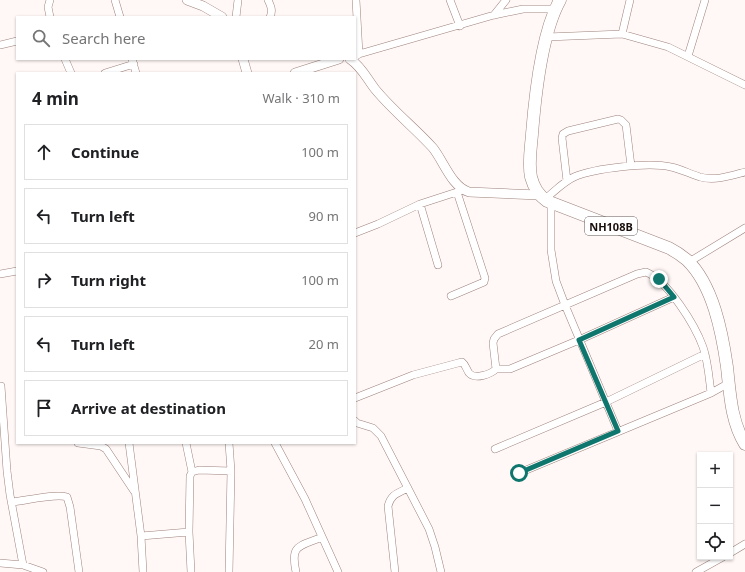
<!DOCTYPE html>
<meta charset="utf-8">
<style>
:root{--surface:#fff;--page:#f2f2f2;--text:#202124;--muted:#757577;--line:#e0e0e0}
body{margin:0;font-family:"Noto Sans",sans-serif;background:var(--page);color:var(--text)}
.controls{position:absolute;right:12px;bottom:12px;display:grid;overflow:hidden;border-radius:0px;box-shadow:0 1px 3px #0004}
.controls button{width:36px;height:36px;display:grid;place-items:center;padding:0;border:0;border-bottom:1px solid var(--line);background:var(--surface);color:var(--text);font:20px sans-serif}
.stop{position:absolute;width:12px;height:12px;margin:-9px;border:3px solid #0f766e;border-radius:50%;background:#fff}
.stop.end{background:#0f766e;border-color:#fff;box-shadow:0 1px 4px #0008}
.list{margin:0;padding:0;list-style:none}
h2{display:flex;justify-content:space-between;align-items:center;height:52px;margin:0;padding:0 16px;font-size:17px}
h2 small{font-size:13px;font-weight:400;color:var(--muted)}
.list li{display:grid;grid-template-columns:26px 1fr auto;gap:12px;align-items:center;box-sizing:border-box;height:56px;margin:0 8px 8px;padding:0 8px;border:1px solid var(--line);border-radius:0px}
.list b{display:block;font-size:15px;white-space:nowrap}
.list em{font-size:13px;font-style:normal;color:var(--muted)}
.icon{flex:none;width:22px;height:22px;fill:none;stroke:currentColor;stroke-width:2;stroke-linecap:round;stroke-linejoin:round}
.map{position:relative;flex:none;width:745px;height:572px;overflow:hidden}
.search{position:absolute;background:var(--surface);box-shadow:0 1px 3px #0004;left:16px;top:16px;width:340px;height:44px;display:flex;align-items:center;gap:10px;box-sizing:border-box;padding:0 14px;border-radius:0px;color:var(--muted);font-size:15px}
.panel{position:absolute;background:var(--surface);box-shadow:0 1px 3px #0004;left:16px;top:72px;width:340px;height:372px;border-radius:0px}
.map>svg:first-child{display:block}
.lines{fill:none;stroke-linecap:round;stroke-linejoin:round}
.minor-casing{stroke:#9d827b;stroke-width:8}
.tertiary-casing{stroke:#9d827b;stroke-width:10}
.trunk-casing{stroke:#9d827b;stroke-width:13}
.minor{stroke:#fff;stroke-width:7}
.tertiary{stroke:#fff;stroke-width:9}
.trunk{stroke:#fff;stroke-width:12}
.route{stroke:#0f766e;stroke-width:5}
.labels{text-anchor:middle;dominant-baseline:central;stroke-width:3;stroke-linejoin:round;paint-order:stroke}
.shield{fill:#fff;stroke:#5d5655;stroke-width:1}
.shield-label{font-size:11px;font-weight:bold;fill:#180e0c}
</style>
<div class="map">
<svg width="745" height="572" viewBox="0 0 745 572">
<rect width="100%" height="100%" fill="#fff8f7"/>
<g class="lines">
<defs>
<path id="minor" d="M50,0l-2,7 2,10
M115,0l5,17
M268,0c3,6 5,11 2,17
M356,0l3,54 -3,2
M450,0l10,26
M494,15l12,-15
M236,17l2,-17
M622,34l8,-34
M547,37l75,-3 46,13 77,38
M0,45l17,-4
M359,54l135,-39 29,-6h33
M688,56l17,-56
M65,59l6,14
M132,59l4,14
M105,73l29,-9
M567,181l-5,-43 1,-4 5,-3 50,-12 3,1 5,5 5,41
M545,199c9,-7 18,-17 29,-22 21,-9 75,-15 97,-10 10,2 19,7 29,10 15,4 30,-1 45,-5
M551,203v47l5,31 9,24 53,126
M420,204l18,61
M355,233l23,-9 42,-20 40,-13
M689,262l56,-34
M0,274l17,-3
M451,296l33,-14 1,-4 -28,-86
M496,369h14l69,-29 95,-43
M1,386l6,85 3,24 13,70
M355,398l58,-23 45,-12 4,-1c4,3 4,7 7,11 6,7 22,1 27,-4l-3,-26 1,-4 4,-5 139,-60 9,-2c22,9 49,53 57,75 5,14 6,30 8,46
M355,421l2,2 16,5 8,8 48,93 6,18 6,25
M78,443l23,3 5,3 28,42
M129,443l12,93 2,36
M186,443l6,29
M275,443l30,56 33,73
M495,449l111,-47 99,-48
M519,473l192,-80 18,-10
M12,502c12,-1 44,-9 55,-5l3,10 9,65
M141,536l48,-4
M730,553l15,-9
M0,563l23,2 20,7
M191,572l-2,-40 1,-56 2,-4 7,-2 32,1
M229,572l2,-101 -2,-28
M296,572c-6,-28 3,-25 26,-35
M395,572l-7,-66c3,-12 10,-13 20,-18
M696,572l27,-15"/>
<path id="tertiary" d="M187,0l16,6 19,11
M243,59l4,14
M350,59c12,8 17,20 25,30 18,22 40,39 58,59 11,14 19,39 36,44l70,3
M295,73l44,-14"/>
<path id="trunk" d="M560,0c-18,32 -25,96 -28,134 -1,14 -4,29 -1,43 3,11 7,18 16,24l122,47c6,3 12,7 18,12 26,25 35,72 40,107 3,27 4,54 18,77"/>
</defs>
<use href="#minor" class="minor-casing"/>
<use href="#tertiary" class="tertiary-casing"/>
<use href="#trunk" class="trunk-casing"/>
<use href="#minor" class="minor"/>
<use href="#tertiary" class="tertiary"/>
<use href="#trunk" class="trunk"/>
</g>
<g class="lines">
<path class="route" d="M519,473l99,-42 -39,-91 95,-43 -15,-18"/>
</g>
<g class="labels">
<rect class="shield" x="585" y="217" width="52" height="18" rx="3"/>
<g class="shield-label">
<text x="611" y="226">NH108B</text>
</g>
</g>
</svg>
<div class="controls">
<button>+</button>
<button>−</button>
<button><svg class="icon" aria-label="locate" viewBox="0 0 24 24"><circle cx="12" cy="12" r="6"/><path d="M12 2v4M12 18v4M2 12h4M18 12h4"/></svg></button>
</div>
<div class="stop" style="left:519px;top:473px"></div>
<div class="stop end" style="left:659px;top:279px"></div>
<div class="search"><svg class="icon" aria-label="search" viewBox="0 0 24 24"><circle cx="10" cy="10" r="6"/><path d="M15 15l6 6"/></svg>Search here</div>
<section class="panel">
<h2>4 min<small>Walk · 310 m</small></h2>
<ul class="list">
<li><svg class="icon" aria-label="ahead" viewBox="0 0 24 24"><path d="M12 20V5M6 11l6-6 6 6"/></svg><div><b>Continue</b></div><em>100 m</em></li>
<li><svg class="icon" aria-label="left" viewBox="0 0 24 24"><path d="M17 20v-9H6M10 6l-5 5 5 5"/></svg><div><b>Turn left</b></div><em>90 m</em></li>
<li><svg class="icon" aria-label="right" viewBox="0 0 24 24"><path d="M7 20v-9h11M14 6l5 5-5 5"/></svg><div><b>Turn right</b></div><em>100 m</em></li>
<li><svg class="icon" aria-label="left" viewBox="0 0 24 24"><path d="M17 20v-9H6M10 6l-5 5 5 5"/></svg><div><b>Turn left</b></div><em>20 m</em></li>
<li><svg class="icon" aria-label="arrive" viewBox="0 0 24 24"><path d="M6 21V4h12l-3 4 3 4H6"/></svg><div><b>Arrive at destination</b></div></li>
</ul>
</section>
</div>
